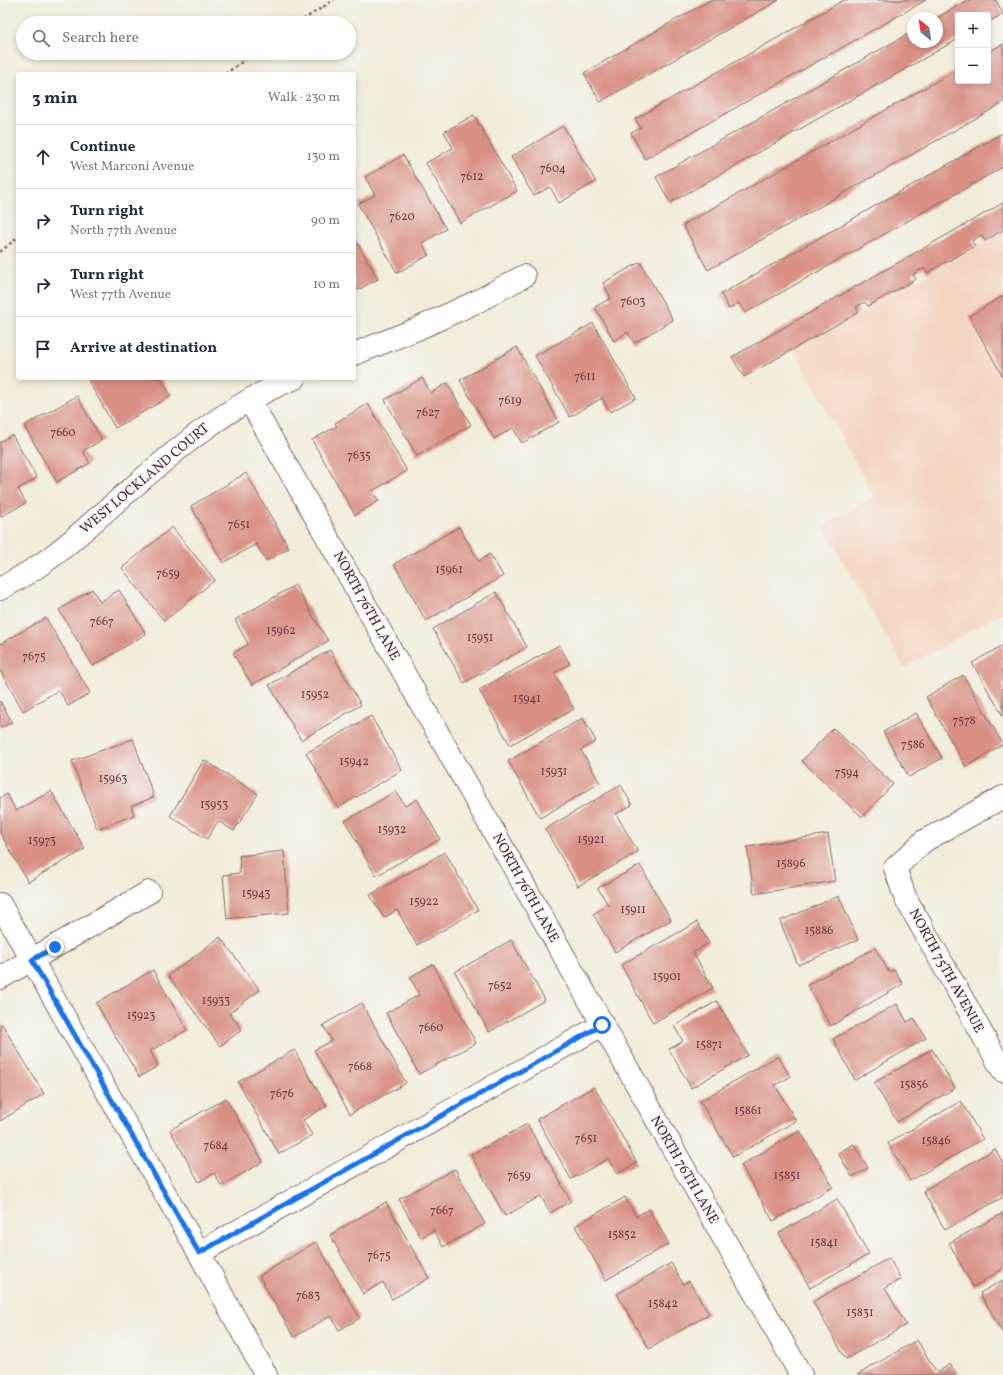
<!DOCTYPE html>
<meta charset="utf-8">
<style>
:root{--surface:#fff;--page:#f2f2f3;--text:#1f2937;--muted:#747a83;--line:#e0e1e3}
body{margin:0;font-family:Vollkorn,serif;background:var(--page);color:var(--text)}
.controls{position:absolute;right:12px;top:12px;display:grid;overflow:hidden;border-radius:4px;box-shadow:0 2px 6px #0003}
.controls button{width:36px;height:36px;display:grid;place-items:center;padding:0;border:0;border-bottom:1px solid var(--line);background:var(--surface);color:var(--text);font:20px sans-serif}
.compass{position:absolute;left:907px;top:12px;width:36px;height:36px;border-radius:50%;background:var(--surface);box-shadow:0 2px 6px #0003;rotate:330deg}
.stop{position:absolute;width:12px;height:12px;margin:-9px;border:3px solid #1a73e8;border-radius:50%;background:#fff}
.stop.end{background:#1a73e8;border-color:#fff;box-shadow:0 1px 4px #0008}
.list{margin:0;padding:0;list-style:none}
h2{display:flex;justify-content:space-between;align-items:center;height:52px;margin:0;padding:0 16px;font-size:17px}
h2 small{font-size:13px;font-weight:400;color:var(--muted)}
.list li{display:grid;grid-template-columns:26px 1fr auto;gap:12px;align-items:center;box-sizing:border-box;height:64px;padding:0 16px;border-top:1px solid var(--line)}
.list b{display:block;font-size:15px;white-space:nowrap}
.list p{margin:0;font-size:13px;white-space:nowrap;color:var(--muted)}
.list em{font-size:13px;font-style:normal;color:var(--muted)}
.icon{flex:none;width:22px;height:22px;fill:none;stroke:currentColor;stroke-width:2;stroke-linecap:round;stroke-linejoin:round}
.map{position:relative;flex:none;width:1003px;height:1375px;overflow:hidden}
.search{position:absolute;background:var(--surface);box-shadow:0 2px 6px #0003;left:16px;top:16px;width:340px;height:44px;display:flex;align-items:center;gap:10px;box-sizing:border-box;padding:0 14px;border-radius:22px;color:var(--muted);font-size:15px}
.panel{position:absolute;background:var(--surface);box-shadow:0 2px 6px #0003;left:16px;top:72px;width:340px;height:308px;border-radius:4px}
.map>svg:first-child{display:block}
.built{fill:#f4d3c0}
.building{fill:#d89085}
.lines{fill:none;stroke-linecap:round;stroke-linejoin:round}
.minor-casing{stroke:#846768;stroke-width:24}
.path{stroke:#846768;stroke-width:2.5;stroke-dasharray:3 3;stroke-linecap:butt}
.minor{stroke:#fff;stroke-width:22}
.route{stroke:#1a73e8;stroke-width:5}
.labels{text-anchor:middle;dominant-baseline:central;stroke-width:3.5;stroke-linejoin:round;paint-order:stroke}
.number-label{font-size:12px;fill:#6e3b42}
.street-label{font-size:14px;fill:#4a1f2b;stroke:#f6f6f2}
</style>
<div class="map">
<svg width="1003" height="1375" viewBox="0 0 1003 1375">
<rect width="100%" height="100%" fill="#f6f6f2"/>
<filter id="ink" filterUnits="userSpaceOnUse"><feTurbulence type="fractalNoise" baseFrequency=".025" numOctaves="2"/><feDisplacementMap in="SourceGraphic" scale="8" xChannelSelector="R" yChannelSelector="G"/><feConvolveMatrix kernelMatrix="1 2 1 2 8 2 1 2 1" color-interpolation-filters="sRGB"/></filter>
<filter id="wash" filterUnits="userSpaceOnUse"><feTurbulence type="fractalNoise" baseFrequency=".012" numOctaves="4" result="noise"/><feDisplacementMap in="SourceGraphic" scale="16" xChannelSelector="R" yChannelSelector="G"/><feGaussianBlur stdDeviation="0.9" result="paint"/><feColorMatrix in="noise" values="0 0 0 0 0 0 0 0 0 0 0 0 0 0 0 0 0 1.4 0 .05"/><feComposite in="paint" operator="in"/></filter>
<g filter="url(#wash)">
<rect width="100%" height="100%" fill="#f1ecd9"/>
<path class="built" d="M1003,232v381l-99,55 -81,-142 51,-30 -80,-146z"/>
<g id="blocks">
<path class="building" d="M710,0h69l-179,102 -16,-29z
M844,0h82l-281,159 -14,-26 10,-5 -6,-9z
M968,0h28l7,14 -15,8v-7h-30v24l-288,164 -14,-26 257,-146v11h24v-24z
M1003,44v59l-295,167 -25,-45 275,-156v12h30v-29z
M474,115l43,76 -57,32 -34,-60 27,-15 -9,-16z
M563,126l33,56 -37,21 -9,-16 -16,9 -23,-39z
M1003,133v34l-258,146 -6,-10 -10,6 -8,-15z
M403,155l43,74 -24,14 7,12 -32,18 -39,-69 17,-9 -10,-18z
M1003,203v27l-18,11 -4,-6 -9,6 3,5 -48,27 -3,-5 -11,6 3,5 -48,27 -3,-4 -9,5 3,5 -115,65 -12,-20z
M354,237l24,42 -24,13z
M640,262l33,58 -39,23 -6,-11 -14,9 -19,-34 16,-9 -8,-15z
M1003,296v81l-34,-61z
M593,323l43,75 -26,14 -8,-14 -32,19 -35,-61z
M517,347l42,75 -37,21 -9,-15 -19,11 -34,-59z
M87,378h74l10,18 -56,32z
M422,378l9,15 16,-10 24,42 -54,31 -32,-56z
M77,396l25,44 -19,11 7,12 -33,19 -33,-56z
M368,404l39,67 -35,20 7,10 -24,14 -43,-75 25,-14 -2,-3z
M12,435l25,43 -19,11 8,14 -26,14v-75z
M246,473l43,75 -23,13 -10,-17 -33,19 -32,-57z
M172,527l43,53 -51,41 -42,-53z
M459,527l20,34 11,-7 13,22 -77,45 -32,-57z
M295,585l33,56 -76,44 -19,-32 15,-9 -13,-24z
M92,589l8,13 19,-12 27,44 -53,32 -34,-56z
M496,592l31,55 -63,36 -31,-54z
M46,618l44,75 -22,13 -9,-16 -36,21 -23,-41v-26z
M559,645l11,19 -16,9 20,36 -64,36 -31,-55z
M1003,645v71l-31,-53z
M330,650l31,55 -60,35 -32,-55z
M963,675l40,69 -37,23 -40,-70z
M0,701l12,21 -12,6z
M916,713l26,45 -33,19 -26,-45z
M371,716l31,54 -64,38 -32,-55z
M583,718l13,23 -15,9 19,33 -60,35 -32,-57z
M833,728l60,56 -31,33 -60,-56z
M133,739l21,58 -23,9 3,9 -37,14 -25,-68z
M204,760l54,34 -24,37 -16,-10 -11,18 -37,-23z
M621,785l11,20 -16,9 22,38 -60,34 -33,-57z
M51,791l34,58 -57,33 -28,-49v-35l7,-4 9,17z
M396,791l9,15 12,-7 23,40 -64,37 -31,-55z
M828,834l7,47 -81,13 -7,-47z
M284,851l5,62 -62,6 -4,-44 17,-2 -1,-17z
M445,852l33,58 -61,35 -20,-35 -13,8 -14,-23z
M640,865l31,55 -56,32 -22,-38 15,-9 -10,-17z
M839,896l19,44 -60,25 -18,-44z
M697,922l12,21 -16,10 20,35 -60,35 -32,-58z
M220,937l40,53 -31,23 13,17 -22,16 -52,-70z
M511,940l34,60 -56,32 -34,-60z
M875,948l14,24 5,-2 9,14 -72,42 -24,-41z
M433,964l43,79 -57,31 -33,-61 33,-18 -9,-18z
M153,970l34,60 -37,21 8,15 -19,11 -43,-74z
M717,1001l31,54 -57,33 -22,-39 14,-8 -9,-15z
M362,1003l44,80 -56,31 -36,-64 18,-9 -9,-16z
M897,1004l10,18 7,-4 12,20 -71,42 -22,-41z
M2,1024l42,70 -44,27v-96z
M932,1049l23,39 -58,34 -23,-39z
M294,1050l33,56 -24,14 9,15 -33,19 -41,-72z
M778,1056l12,21 -15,8 21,36 -63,36 -33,-56z
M594,1087l43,76 -20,11 -9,-15 -37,20 -34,-60z
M226,1098l37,64 -42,24 -7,-13 -15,9 -29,-52z
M961,1101l22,38 -73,42 -22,-38z
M527,1124l44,77 -21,12 -9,-17 -36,20 -34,-61z
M800,1131l33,56 -60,34 -32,-56z
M854,1144l14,24 -16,9 -14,-24z
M995,1149l8,14v34l-58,33 -22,-39z
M455,1169l30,55 -42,23 -9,-17 -13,8 -22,-39z
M625,1197l11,19 13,-7 20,35 -63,36 -31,-54z
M837,1199l32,55 -59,34 -31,-55z
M386,1202l43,76 -37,21 -9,-17 -20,12 -33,-59z
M1003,1213v56l-30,18 -24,-44z
M316,1242l44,76 -21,12 -8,-14 -37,21 -35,-61z
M889,1258l12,21 -16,9 21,37 -60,34 -33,-57z
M671,1263l12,21 6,-3 20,33 -60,35 -32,-55z
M1003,1280v53l-23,-40z
M917,1340l20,33 13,-9 7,11h-100z"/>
</g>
</g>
<g filter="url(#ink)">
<use href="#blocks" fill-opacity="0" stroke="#846768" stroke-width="1"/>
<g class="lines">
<defs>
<path id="minor" d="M354,354l63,-25 61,-28 46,-25
M250,401l551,974
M0,589c12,-7 25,-14 37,-22 22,-14 43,-34 63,-51 61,-53 119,-108 195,-138
M1003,797l-79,44 -29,27 10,29 98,174
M0,904l199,349 67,122
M0,978l149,-86
M199,1253l403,-228"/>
</defs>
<use href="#minor" class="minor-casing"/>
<path class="path" d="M298,23l36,-23
M225,74l29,-21
M0,252l18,-15"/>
<use href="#minor" class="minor"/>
</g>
</g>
<g class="lines" filter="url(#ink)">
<path class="route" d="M55,947l-23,13 167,293 403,-228"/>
</g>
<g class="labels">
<g class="number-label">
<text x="553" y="169">7604</text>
<text x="472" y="177">7612</text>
<text x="402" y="217">7620</text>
<text x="633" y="302">7603</text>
<text x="585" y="377">7611</text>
<text x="510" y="401">7619</text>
<text x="428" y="413">7627</text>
<text x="63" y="433">7660</text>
<text x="359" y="456">7635</text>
<text x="239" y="525">7651</text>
<text x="449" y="570">15961</text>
<text x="168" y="574">7659</text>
<text x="102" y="622">7667</text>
<text x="281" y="631">15962</text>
<text x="480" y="638">15951</text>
<text x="34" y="657">7675</text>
<text x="315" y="695">15952</text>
<text x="527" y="699">15941</text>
<text x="964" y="721">7578</text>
<text x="913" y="745">7586</text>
<text x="354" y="762">15942</text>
<text x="554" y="772">15931</text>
<text x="847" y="773">7594</text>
<text x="113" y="779">15963</text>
<text x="214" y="805">15953</text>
<text x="392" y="830">15932</text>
<text x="591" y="840">15921</text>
<text x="42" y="841">15973</text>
<text x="791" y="864">15896</text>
<text x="256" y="894">15943</text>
<text x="424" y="902">15922</text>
<text x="633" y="910">15911</text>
<text x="819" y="931">15886</text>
<text x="667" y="977">15901</text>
<text x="500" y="986">7652</text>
<text x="216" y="1001">15933</text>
<text x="141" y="1016">15923</text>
<text x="431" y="1028">7660</text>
<text x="709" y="1045">15871</text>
<text x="360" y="1067">7668</text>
<text x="914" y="1085">15856</text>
<text x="282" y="1094">7676</text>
<text x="748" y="1111">15861</text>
<text x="586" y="1139">7651</text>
<text x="936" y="1141">15846</text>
<text x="216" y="1146">7684</text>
<text x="519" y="1176">7659</text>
<text x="787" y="1176">15851</text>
<text x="442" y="1211">7667</text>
<text x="622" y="1235">15852</text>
<text x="824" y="1243">15841</text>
<text x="379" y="1256">7675</text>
<text x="308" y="1296">7683</text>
<text x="663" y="1304">15842</text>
<text x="860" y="1313">15831</text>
</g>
<g class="street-label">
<text transform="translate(145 479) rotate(-40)">WEST LOCKLAND COURT</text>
<text transform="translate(366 606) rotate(61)">NORTH 76TH LANE</text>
<text transform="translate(525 888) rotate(61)">NORTH 76TH LANE</text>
<text transform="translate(946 971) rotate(61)">NORTH 75TH AVENUE</text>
<text transform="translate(684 1170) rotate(60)">NORTH 76TH LANE</text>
</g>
</g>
</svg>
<div class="controls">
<button>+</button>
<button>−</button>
</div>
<svg class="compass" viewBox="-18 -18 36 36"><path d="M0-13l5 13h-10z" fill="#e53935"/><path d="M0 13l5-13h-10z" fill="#747a83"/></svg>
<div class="stop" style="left:602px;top:1025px"></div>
<div class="stop end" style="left:55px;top:947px"></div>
<div class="search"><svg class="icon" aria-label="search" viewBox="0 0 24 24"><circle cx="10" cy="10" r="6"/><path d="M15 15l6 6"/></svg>Search here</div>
<section class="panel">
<h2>3 min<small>Walk · 230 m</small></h2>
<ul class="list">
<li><svg class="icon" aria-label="ahead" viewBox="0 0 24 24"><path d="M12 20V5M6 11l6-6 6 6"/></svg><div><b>Continue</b><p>West Marconi Avenue</p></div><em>130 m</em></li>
<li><svg class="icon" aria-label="right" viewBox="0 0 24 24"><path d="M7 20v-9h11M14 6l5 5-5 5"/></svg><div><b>Turn right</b><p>North 77th Avenue</p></div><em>90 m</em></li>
<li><svg class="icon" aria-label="right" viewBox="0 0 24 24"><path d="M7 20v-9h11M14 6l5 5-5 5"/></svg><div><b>Turn right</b><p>West 77th Avenue</p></div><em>10 m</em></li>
<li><svg class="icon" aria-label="arrive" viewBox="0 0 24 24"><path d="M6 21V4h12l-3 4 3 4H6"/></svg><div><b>Arrive at destination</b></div></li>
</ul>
</section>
</div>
